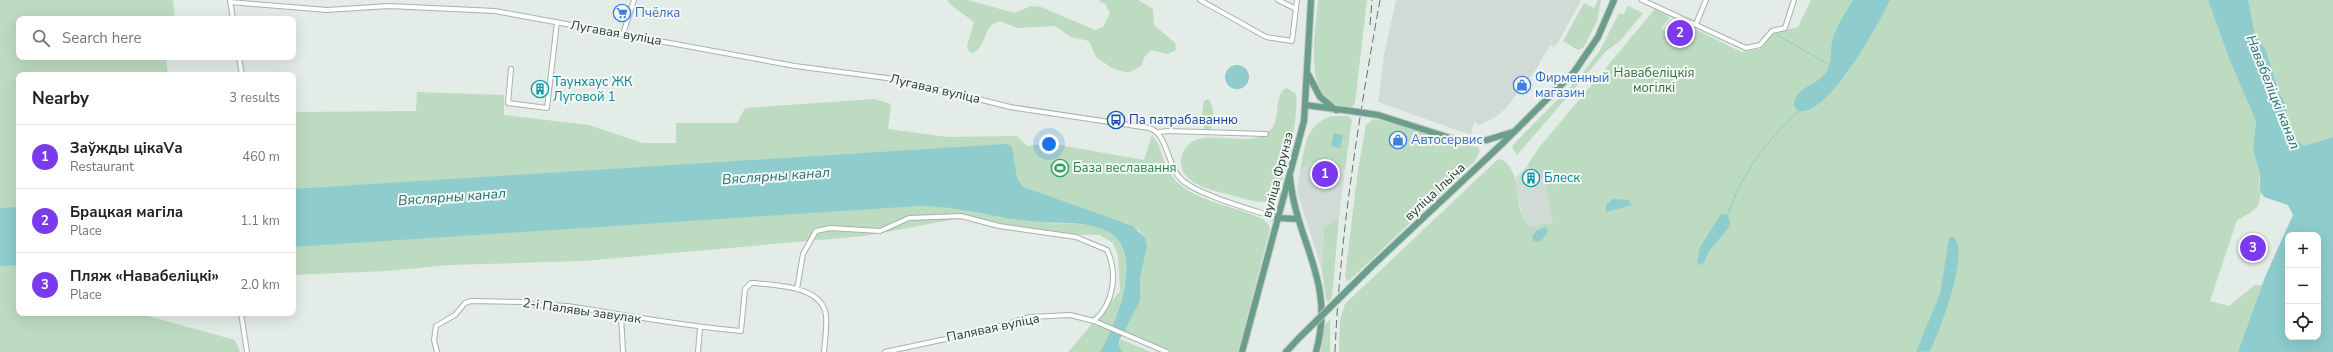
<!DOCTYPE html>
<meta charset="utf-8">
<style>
:root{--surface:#fff;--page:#f2f2f2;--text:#202124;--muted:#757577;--line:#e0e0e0;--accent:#7c3aed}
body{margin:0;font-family:"Nunito Sans",sans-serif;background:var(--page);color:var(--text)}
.controls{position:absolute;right:12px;bottom:12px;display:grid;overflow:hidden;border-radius:8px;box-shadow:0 4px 16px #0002}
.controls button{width:36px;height:36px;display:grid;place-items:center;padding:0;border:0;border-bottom:1px solid var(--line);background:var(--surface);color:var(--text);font:20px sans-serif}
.you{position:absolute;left:1049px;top:144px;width:14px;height:14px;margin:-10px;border:3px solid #fff;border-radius:50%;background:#1a73e8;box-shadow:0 0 0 6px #1a73e833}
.badge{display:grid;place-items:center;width:26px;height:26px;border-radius:50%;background:var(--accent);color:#fff;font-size:13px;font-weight:700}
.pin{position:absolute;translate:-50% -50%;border:2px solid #fff;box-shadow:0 1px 4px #0006}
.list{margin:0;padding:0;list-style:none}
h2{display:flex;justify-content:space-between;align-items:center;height:52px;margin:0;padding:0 16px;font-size:17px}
h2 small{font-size:13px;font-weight:400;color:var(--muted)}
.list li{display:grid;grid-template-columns:26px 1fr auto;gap:12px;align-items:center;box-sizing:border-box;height:64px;padding:0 16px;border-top:1px solid var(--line)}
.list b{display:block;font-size:15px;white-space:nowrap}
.list p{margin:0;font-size:13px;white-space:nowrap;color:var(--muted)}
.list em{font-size:13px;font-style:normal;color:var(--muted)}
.icon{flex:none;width:22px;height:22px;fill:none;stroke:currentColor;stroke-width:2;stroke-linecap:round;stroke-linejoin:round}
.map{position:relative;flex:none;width:2333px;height:352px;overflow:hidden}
.search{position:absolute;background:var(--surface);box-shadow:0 4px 16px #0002;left:16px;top:16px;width:280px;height:44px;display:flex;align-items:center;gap:10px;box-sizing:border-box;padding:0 14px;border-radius:8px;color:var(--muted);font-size:15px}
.panel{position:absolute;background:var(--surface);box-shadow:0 4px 16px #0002;left:16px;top:72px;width:280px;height:244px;border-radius:8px}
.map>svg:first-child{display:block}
.built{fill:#d1dbd5}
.green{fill:#bddbc1}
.water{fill:#8ecccd;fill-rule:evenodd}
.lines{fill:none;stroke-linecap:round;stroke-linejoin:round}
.stream{stroke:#8ecccd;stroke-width:1}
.minor-casing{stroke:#a6b3ac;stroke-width:6}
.primary-casing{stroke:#c2c8c6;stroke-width:8}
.minor{stroke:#fff;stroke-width:4}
.primary{stroke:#6a9e8a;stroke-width:6}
.rail{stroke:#5e776d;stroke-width:1;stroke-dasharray:8 4;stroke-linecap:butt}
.primary-bridge-casing{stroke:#c2c8c6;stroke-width:8;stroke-linecap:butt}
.primary-bridge{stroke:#6a9e8a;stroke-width:6}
.labels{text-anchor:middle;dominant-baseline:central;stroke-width:4;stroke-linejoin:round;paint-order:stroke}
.shop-label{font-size:13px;fill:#366cbe;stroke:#f3f8f5;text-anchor:start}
.street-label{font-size:13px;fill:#243b32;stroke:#f3f8f5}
.park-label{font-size:13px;fill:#316f40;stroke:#f3f8f5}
.culture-label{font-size:13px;fill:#0d838f;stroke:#f3f8f5;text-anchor:start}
.transit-label{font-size:13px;fill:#164399;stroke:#f3f8f5;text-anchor:start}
.leisure-label{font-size:13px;fill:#27864d;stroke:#f3f8f5;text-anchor:start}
.water-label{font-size:14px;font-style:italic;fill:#227173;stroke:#f3f8f5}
</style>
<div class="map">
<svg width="2333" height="352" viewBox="0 0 2333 352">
<rect width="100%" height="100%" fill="#e3ece6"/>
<path class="built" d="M1396,0h185l-22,41 -5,6 -4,-2 -15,26 -30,38 -8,7 -17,9 -6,-3 -3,13 -93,-33 6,-47z
M1311,163l34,6 -6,49 -15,9 -2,43 -25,-79 3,-20z
M1527,166l18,14 9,42 -25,5 -7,-11 -7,-38z"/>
<path class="green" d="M0,0h173l2,15 -11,4h-145v38h147l2,18h-149v238h118l98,27 5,12h-240z
M947,0h21l46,13 17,-7 10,1 54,23 8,-3 7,-14 -5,-9 -7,-4h40l15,9 1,16 21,18 1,7 -8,4 -17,-4 -6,6 -4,10 -11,6h-6l-12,-4 -16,-11 -7,-16 -18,-4 -16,-11 -38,2 -17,-7c-18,4 -11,23 -27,32h-3l-3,-7 7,-24 -23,-17z
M1318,0h49l-12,103 -3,4c-53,2 -36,-75 -34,-107z
M1598,0h3l-4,21 -13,26 -6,3 -15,-9 21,-38 10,5z
M1811,0h397l22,61 26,60 -3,29 7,24 -1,10 2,10 -3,12 -8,7 -13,7 -27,81 19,5 26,-21h7l-24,67h-899l1,-32 5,-16 152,-144 3,-1c20,7 16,42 22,57 2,4 5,7 7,11l24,-5 -8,-42 -18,-14 11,-17 117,-140 15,8 -9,11 18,14 10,-16 52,26 18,-3 15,-16 24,-6z
M2248,0h85v137l-29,9 -9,-5 -5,-9 -3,-22 -9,-20 -12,-40 -11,-16z
M1628,6l15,7 -23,28 -14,10 -21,25 -3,-2 17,-22 20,-39 4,2z
M1578,79l3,2 -64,74 -5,-9z
M1287,88l9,6c3,20 -10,88 -22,105 -13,8 -33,-2 -47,-5 -15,-4 -33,-7 -43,-21 -3,-5 -4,-12 -2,-18 12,-33 60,-6 84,-21 16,-10 7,-31 17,-44z
M417,92l87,3v20l85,10 54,18h33v-20h61l8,-15 129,-9 17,5 -3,25 60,8 69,-1 10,10 21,-3 96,17 8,-25c11,12 10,29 20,41 18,25 64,30 91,43l6,6 1,4 -32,123h-70l-46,-19 18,-32v-23l6,-36 -6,-11 -16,-9 -81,1c20,1 46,-2 64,8 39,22 8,93 -7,121h-32l52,-61 -2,-36 -5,-12 -13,-8 -58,-1 -80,-16 -98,18 -281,25 -134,4 -62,6 -94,4v-163l123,-1z
M1208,99c6,5 8,27 1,31l-5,-2 -3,-8 3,-19z
M1332,116h17l3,4 -7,49 -34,-6 -11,8c5,-24 5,-47 32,-55z
M1374,119l31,7 61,20 12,1 2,5 -6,10 -124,118 -3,1 -2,-5 13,-106 8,-45z
M1339,218l-7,80 -4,4 -2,-3 -4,-29 2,-43z
M1330,319v33h-9l4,-27z
M1120,339l31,13h-28l-4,-6z"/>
<path class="water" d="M1853,0h37c-12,24 -62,118 -92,111l-4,-5c0,-20 24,-20 32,-34 6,-9 4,-20 6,-30 3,-14 14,-30 21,-42z
M2208,0h40l7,34 11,16 12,40 8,16 3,22 4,10 11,8 29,-9v215h-95l27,-75 28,-62 -5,-10 -24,-8 -4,-6v-17l-7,-24 3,-29 -26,-60zM2288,235h30v102h-30z
M1225 77a12 12 0 1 1 24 0a12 12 0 1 1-24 0Z
M1334,133l9,2 -3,13 -9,-2z
M1006,144l6,3 5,31 6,9 110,39 12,12 2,8 -7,32v23l-21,40v5l4,6h-23c16,-29 49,-106 2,-123 -22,-9 -55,-5 -79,-9 -36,-4 -69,-15 -105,-14l-625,41v-58z
M1613,199l16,1 3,5 -26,7v-7z
M19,207v58l-19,1v-58z
M1721,214l6,1 3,6v5l-21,25 -6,13 -3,1 -3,-3 3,-15z
M1546,227l2,4 -5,8 -5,3 -5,-1 -1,-5 5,-6z
M1952,236c21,12 -14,98 -22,115l-14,1 24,-58 9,-55z"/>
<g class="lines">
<path class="stream" d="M1777,35l53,30
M1727,216c17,-46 36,-71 72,-105"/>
<defs>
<path id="minor" d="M230,0l3,19
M1200,0l66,37 26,4 5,-41
M1278,0l18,9
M1642,0l104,48 14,-3 12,-14 13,-3 9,-28
M230,2l97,8 62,-4 106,5 300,55 107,14 108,27 139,21c19,5 18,39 33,52 16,15 72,30 95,38
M1696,24l10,-24
M623,34l11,-34
M239,57l3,18
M511,69l-3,34 39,5 10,-86
M1158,132l11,-1 97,3
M797,289l6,-35 13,-23 14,-3 50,3 29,-13 52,-2 38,10 77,11 31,13c11,24 7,53 -13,71
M241,313l6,39
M621,315l2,37
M437,352l-3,-12 2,-14 19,-11 10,-12 6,-2 52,1c14,6 30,2 45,4 58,9 114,20 173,25l4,-42 6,-6h5c23,3 65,3 70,32 1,12 -1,25 -2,37
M698,352l2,-24
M885,352l98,-21 47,-14 40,-2 24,6 73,31"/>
<path id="primary" d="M1308,74l12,23 16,13
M1305,105l46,6
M1378,115l88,28 21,-3 26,-8
M1290,177c6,66 46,104 26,175
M1277,218l21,1
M1374,264l130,-122 70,-70 24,-35 16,-37
M1242,352l62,-231 7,-121
M1286,352l13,-14"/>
</defs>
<use href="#minor" class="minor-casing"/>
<use href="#primary" class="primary-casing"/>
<use href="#minor" class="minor"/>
<use href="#primary" class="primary"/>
<path class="rail" d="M1370,25l2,-25
M1335,352c5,-119 24,-235 45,-352"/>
<defs>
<path id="primary-bridge" d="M1351,111l27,4
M1299,338l75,-74"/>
</defs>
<use href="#primary-bridge" class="primary-bridge-casing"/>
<use href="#primary-bridge" class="primary-bridge"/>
</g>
<defs>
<symbol id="supermarket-ring" viewBox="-11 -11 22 22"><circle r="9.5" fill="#f3f8f5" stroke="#3f7fe0" stroke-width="1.5"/><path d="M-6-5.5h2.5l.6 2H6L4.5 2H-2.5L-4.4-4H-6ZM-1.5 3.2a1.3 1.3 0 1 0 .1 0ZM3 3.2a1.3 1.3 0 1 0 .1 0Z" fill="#3f7fe0"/></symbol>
<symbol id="shop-ring" viewBox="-11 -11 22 22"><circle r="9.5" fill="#f3f8f5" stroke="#3f7fe0" stroke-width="1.5"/><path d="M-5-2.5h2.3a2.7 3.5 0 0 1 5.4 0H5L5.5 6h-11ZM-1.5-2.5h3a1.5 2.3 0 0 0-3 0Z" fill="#3f7fe0"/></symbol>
<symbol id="building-ring" viewBox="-11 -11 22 22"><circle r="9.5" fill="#f3f8f5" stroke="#0f9aa8" stroke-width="1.5"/><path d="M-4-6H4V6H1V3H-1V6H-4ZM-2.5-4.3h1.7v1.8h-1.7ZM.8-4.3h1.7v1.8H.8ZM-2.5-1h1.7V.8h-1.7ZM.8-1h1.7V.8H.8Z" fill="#0f9aa8"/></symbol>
<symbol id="bus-ring" viewBox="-11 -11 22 22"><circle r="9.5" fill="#f3f8f5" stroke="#1a4fb4" stroke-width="1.5"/><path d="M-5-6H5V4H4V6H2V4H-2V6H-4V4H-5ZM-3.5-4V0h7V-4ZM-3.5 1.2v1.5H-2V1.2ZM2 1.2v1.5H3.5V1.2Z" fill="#1a4fb4"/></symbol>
<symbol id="stadium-ring" viewBox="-11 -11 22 22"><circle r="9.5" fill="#f3f8f5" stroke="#2e9e5b" stroke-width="1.5"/><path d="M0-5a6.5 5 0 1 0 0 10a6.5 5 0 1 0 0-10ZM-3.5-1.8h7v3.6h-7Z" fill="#2e9e5b"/></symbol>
</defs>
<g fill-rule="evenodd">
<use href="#supermarket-ring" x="612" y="3" width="20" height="20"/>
<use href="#shop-ring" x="1512" y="75" width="20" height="20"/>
<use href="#building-ring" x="530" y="79" width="20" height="20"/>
<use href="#bus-ring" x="1106" y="110" width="20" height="20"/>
<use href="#shop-ring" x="1388" y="130" width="20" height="20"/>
<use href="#stadium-ring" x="1050" y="158" width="20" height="20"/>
<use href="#building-ring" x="1521" y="168" width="20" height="20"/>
</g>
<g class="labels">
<g class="shop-label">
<text x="635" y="13">Пчёлка</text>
<text x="1535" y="78">Фирменный<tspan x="1535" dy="15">магазин</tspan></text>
<text x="1411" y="140">Автосервис</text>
</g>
<g class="street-label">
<text transform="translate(616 33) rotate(10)">Лугавая вуліца</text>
<text transform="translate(935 89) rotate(13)">Лугавая вуліца</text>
<text transform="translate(1278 175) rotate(-75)">вуліца Фрунзэ</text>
<text transform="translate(1435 192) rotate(-43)">вуліца Ільіча</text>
<text transform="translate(582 311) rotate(8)">2-і Палявы завулак</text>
<text transform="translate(993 328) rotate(-12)">Палявая вуліца</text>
</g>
<g class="park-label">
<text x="1654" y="73">Навабеліцкія<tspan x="1654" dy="15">могілкі</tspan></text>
</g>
<g class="culture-label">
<text x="553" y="82">Таунхаус ЖК<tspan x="553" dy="15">Луговой 1</tspan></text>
<text x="1544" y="178">Блеск</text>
</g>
<g class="transit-label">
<text x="1129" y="120">Па патрабаванню</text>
</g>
<g class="leisure-label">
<text x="1073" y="168">База веславання</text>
</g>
<g class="water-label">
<text transform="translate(2273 92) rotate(68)">Навабеліцкі канал</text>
<text transform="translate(776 176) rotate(-4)">Вяслярны канал</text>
<text transform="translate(452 197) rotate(-4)">Вяслярны канал</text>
</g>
</g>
</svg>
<div class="controls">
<button>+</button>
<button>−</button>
<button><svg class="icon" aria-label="locate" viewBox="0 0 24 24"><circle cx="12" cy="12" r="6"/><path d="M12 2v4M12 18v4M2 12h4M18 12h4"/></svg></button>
</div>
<div class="you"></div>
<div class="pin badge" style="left:1325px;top:174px">1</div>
<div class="pin badge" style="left:1680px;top:33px">2</div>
<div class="pin badge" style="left:2253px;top:248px">3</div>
<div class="search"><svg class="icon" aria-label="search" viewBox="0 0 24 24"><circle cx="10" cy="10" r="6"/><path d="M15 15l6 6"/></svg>Search here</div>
<section class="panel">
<h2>Nearby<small>3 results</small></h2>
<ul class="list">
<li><span class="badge">1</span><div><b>Заўжды цікаVа</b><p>Restaurant</p></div><em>460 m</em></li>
<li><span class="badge">2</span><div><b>Брацкая магіла</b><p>Place</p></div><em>1.1 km</em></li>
<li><span class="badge">3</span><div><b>Пляж «Навабеліцкі»</b><p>Place</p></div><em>2.0 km</em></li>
</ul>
</section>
</div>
